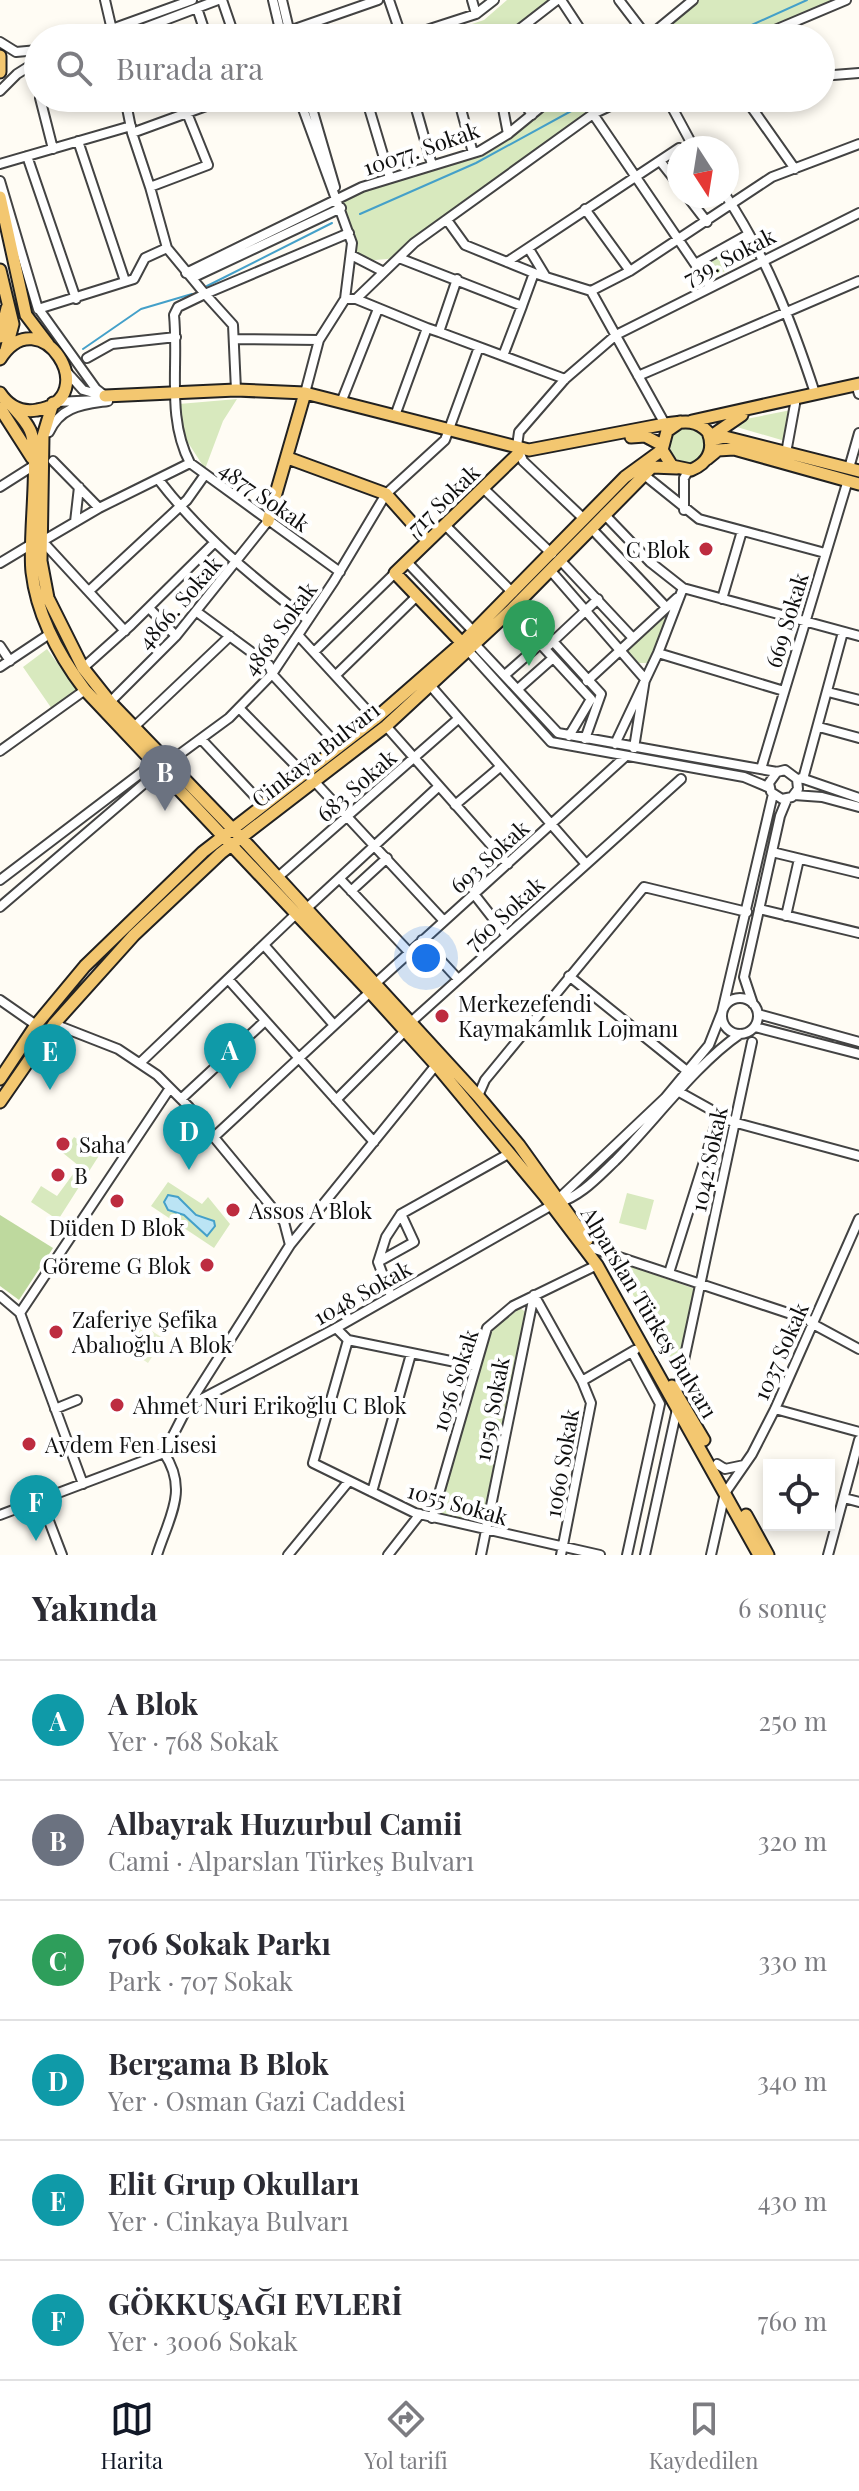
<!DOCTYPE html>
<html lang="tr">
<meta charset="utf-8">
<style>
:root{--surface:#fff;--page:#f7f7f7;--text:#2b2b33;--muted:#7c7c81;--line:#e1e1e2;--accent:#111827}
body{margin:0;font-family:"Playfair Display",serif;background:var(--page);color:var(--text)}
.controls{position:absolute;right:24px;bottom:24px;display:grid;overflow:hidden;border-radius:0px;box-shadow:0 4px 12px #0003}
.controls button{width:72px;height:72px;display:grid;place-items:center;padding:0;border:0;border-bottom:2px solid var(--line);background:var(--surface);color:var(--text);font:40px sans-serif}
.compass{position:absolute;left:667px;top:136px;width:72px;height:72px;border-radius:50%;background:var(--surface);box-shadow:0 4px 12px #0003;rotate:168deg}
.you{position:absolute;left:426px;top:958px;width:28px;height:28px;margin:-20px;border:6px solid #fff;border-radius:50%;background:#1a73e8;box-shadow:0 0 0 12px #1a73e833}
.badge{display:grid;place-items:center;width:52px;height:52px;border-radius:50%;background:var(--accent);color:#fff;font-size:26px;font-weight:700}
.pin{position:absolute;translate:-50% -66px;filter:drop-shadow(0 2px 4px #0008)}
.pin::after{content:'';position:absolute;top:42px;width:28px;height:24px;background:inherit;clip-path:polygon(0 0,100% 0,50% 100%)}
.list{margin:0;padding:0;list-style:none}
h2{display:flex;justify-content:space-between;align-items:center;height:104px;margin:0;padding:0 32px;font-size:34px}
h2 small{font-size:26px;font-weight:400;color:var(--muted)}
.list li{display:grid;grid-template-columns:52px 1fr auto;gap:24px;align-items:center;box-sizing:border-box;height:120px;padding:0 32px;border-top:2px solid var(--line)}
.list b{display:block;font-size:30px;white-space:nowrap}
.list p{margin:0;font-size:26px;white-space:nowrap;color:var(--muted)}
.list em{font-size:26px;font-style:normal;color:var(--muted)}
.icon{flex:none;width:44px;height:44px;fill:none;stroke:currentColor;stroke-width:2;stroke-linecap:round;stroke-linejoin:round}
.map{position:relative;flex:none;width:859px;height:1555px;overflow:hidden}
.search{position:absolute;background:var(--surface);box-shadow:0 4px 12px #0003;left:24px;right:24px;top:24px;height:88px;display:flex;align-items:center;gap:20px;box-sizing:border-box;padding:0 28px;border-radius:44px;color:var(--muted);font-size:30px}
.sheet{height:824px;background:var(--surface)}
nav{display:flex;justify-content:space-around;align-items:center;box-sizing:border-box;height:112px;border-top:2px solid var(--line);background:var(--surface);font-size:22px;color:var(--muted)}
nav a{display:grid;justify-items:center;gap:4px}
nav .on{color:var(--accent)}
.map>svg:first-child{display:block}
.green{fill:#d8e9be}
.forest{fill:#bed99e}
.pitch{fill:#e8f0d0}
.water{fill:#bbe4f4;stroke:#44a0c9;stroke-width:2}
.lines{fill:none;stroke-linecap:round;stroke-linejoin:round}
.stream{stroke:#44a0c9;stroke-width:2}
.minor-casing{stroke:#434343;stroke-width:12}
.major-casing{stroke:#212121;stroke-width:15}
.minor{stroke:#fff;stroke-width:8}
.major{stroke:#f3c770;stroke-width:11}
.poi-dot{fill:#bd2c40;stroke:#fff;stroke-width:3}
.labels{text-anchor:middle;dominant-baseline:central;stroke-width:8;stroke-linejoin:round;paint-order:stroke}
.street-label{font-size:22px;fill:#101010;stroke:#fff}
.poi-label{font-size:22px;fill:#101010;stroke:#fff;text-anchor:start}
</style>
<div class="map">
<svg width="859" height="1555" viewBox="0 0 859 1555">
<rect width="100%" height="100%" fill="#fffcf4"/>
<path class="green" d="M507,0h47l-48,38h-76l54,-18z
M694,0h152l-90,38h-109z
M552,98h75l-34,16 -194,144 -48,4 1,-19 -14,-44 142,-48z
M737,243l7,1 5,15 -40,20 -10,-15z
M237,399l-14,22 -18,48 -25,-39 -1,-26z
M791,410l-6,31 -55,-16 6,-4z
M670 445a18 18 0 1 1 36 0a18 18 0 1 1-36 0Z
M668,609l3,3 -20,47 -3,4h-9l-12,-13z
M47,649l31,42 -26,18 -29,-42z
M74,1137l26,17 -42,66 -27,-18 10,-16 16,10 22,-30 -16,-13z
M168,1182l34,22 6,-7 22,27 -16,24 -63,-42z
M627,1193l27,7 -8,30 -27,-7z
M628,1265l67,24 -19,81 -56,-98z
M520,1308l7,5 -43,210 -41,-7 -3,-6 46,-169 6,-11z"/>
<path class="forest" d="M0,1215l53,33 -34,52 -19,-14z"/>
<path class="pitch" d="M143,1325l21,14 -16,24 -21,-14z"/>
<path class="water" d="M168,1195l10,2 18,18 18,6 1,5 -8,10 -23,-21 -16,-5 -4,-8z"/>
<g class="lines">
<path class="stream" d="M723,38l84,-38
M360,214l116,-51 119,-65
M207,286l125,-63
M83,349l58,-40 51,-15"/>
<defs>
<path id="minor" d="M105,0l7,30
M222,0l13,38
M273,0l9,38
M282,0l9,38
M389,0l13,38
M472,0l4,14
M561,0l25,38
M619,0l29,38
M197,8l10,30
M525,28l8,10
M289,31l89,-31
M87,38l105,-38
M118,38l100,-38
M402,38l74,-24 18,-14
M508,38l49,-38
M647,38l46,-38
M756,38l90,-38
M0,42l16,10 22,-2
M32,65l6,24
M821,76l38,-3
M0,91l17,-17 19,-12
M40,98l13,51
M125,98l7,35 18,54
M299,98l53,145 -7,56 -26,41 -14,53
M309,98l26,89
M366,98l24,80
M413,98l19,67
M458,98l15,55
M501,98l7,36
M521,98l11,17
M667,98l27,50
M745,98l50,71
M311,103l17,-5
M593,114l117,172
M132,133l96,-35
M78,141l47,140
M27,156l49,143
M660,161l19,24
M0,164l131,-38
M0,181l38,128 96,-30 11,-21 22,-10 -17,-61 58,-22 -21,-52
M687,196l20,26
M726,196c41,62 66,127 89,197
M585,209l45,62
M447,220l18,25 69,28
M167,248l38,46 144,-61
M351,255l33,17
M399,258l123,48 12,-33 12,4 -17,-28
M507,262l172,-114
M697,263l52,-29
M186,273l176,-86 118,-36 28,-17 44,-36
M546,277l45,14
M192,278l149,-70
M591,291l39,-20 142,-94 87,-33
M591,291l74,133
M345,299h11l58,-56 179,-129 34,-16
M356,299l71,29
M38,308l58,81 9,7
M439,332l126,47
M236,339l83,1
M503,356l19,-50
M87,358l25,-14 64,-7
M66,371l17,19 14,4
M638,376l221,-95
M236,390l-3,-65 -28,-31 -27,13 -4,8c5,51 -8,102 16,148l150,109
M858,391l1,3
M342,400l36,-91
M56,402l42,-2
M396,413l31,-85 12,4 18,-53
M49,432c12,-26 33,-27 59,-31
M786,453l9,-49
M53,461l46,47
M849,468l10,-35
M643,474l56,45 126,34
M158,479c43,56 94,98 150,141
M0,487l33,-21
M483,488l69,66
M684,510v-32l5,-8
M604,514l46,48 33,26 176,48
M584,519l-61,-58 -6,-15 2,-14 46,-53 51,-44 243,-122
M75,522l4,-35
M445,525l68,68
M591,528l74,78
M41,542l58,-34 91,-45
M44,543l81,88
M561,561l71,76
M407,562l67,70
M0,563l30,-18
M551,571l94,108 -11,69
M89,591l98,-91 17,-24
M722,599l20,-68
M518,603l83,91 -16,45
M149,608l27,28
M510,611l81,88 -22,37
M197,612l72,53 3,9 61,66
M298,635l77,84
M472,641l86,92 219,39 8,-2 12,9 1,10 -6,8 -10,2 -11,-7 -2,-9 8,-11
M549,645l49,-46
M0,646l10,15
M465,647l86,95 193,35 26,11
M314,652l81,-79
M658,653l126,38
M0,667l51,-34
M83,668l48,-43 83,-82
M506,674l34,-30
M336,675l81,-79
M587,681l90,-83
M429,684l156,179
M518,689l35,-31
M828,692l31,8
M110,702l66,-66 92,-115
M239,708l65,66
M386,726l122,138
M134,727l96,-91
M819,727l40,11
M202,740l62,66
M615,744l43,-91 25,-65
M0,751l85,-61
M169,762l60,-44 43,-44 62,-93 52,-87 59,-54 34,-93
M761,769l87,-289
M801,778l58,20
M803,779l40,-147
M314,781l130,140
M794,795l28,2 37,10
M455,805l45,-38
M772,852l87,21
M278,877l180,-158
M340,879l69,73
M0,880l154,-117
M351,891l36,-33
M474,894l32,41
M0,907l160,-137
M307,908l131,-121
M759,909l100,24
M786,916l13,-57
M422,940l36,39
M264,945l70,80
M569,976l118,95
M228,979l146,163
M376,983l250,-227
M722 1016a18 18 0 1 1 36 0a18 18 0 1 1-36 0Z
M0,1000l36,25
M753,1004l-9,-27 36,-161 7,-17
M758,1014l101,28
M411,1022l270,-243
M755,1027l104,27
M141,1062l156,-149
M681,1093l52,29 126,34
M478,1096l7,-16 159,-193 103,25
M181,1099l84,-78
M336,1100l69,-69
M214,1137l156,-145
M556,1204c25,-8 40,-25 59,-43 39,-39 81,-97 125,-127
M290,1245l146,-180
M592,1248l220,73
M378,1262l36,-20 -13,-28
M669,1273l50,-159
M534,1295l48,86 9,22 -30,152
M0,1296l20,17 63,171
M391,1296l-13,-34 8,-25 15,-23 109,-61
M20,1313l150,-225
M811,1323l48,26
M336,1328l12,12 -35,123 102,50 185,42
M348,1340l127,26
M582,1381l53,-31
M677,1393l75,-351
M188,1406l148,-78 216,-123 113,-107 44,-53 13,-33 51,-218
M55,1409l22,-9
M775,1409l84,23
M717,1464l8,5 19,-4
M372,1492l39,-138
M844,1498l15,4
M41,1500l21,55
M0,1515l164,-62 24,-47 102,-161 -6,-23 -95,-115 -32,-32 -39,-26 -64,-25
M432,1518l55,-190 26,-22 84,-41
M157,1555c12,-38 32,-65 7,-102
M288,1555l61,-74
M388,1555l32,-41
M481,1555l53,-260
M627,1555l33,-151 -28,-52
M645,1555l32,-146
M711,1555l14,-62 27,-39 23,-45 84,-190
M828,1555l31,-115"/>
<path id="major" d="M0,56v16
M0,197l26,118 22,29
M0,270l13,54 -7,26
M0,337l7,-29
M0,359c40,-63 105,40 37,51 -16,3 -29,-5 -37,-17
M105,396l131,-6 69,3 224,57 136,-26c17,-2 30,-6 43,8 7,18 0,31 -17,38l-19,-4 -10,-16 5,-19 13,-9
M53,403l-10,33 -2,125 7,37 35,70 27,34 139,144 229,250 41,49 68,95
M11,405c7,8 15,16 19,25 11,24 -2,108 2,142 5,43 28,85 53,118l285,302 66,73 108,130 53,70 162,290
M0,408l32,50
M692,421l167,-37
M631,437l14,-1 17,9
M710,437l32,-22
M712,440l13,-3 134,34
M288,458l98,36 42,47
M707,459l11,-9 16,-1 125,35
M268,521l37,-128
M462,643l-67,-70 123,-119
M0,1079l36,-54 49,-59 118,-114 172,-133 87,-76 163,-166 37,-27
M0,1102l54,-78 80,-89 87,-82 165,-127 124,-115 142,-144 25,1
M672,1386l32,54
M746,1515l22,40"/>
</defs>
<use href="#minor" class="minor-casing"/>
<use href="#major" class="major-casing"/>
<use href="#minor" class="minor"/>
<use href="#major" class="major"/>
</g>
<g class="poi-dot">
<circle cx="706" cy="549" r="8"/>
<circle cx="442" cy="1016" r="8"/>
<circle cx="63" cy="1144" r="8"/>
<circle cx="58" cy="1175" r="8"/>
<circle cx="117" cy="1201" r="8"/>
<circle cx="233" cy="1210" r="8"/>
<circle cx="207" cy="1265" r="8"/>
<circle cx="56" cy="1332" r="8"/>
<circle cx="117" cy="1405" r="8"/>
<circle cx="29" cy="1444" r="8"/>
</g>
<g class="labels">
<g class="street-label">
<text transform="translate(421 148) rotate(-19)">10077. Sokak</text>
<text transform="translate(729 256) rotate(-27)">739. Sokak</text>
<text transform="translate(265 496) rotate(35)">4877 Sokak</text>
<text transform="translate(443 499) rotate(-44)">717 Sokak</text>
<text transform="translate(179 602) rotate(-49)">4866. Sokak</text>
<text transform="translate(786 620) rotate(-73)">669 Sokak</text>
<text transform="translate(279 628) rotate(-54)">4868 Sokak</text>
<text transform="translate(315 754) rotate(-38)">Cinkaya Bulvarı</text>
<text transform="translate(356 785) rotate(-41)">683 Sokak</text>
<text transform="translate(489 856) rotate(-42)">693 Sokak</text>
<text transform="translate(504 913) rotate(-42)">760 Sokak</text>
<text transform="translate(708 1159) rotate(-78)">1042 Sokak</text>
<text transform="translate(362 1292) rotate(-29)">1048 Sokak</text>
<text transform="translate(650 1312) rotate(59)">Alparslan Türkeş Bulvarı</text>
<text transform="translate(780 1351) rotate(-66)">1037 Sokak</text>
<text transform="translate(454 1380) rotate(-72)">1056 Sokak</text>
<text transform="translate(491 1409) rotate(-79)">1059 Sokak</text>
<text transform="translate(561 1463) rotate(-80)">1060 Sokak</text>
<text transform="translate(458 1503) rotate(16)">1055 Sokak</text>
</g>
<g class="poi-label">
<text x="690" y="549" text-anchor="end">C Blok</text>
<text x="458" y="1003">Merkezefendi<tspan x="458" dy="25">Kaymakamlık Lojmanı</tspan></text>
<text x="79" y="1144">Saha</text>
<text x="74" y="1175">B</text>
<text x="249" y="1210">Assos A Blok</text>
<text x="117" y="1227" text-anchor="middle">Düden D Blok</text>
<text x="191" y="1265" text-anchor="end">Göreme G Blok</text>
<text x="72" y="1319">Zaferiye Şefika<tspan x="72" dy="25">Abalıoğlu A Blok</tspan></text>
<text x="133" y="1405">Ahmet Nuri Erikoğlu C Blok</text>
<text x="45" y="1444">Aydem Fen Lisesi</text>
</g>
</g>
</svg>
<div class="controls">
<button><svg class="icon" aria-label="locate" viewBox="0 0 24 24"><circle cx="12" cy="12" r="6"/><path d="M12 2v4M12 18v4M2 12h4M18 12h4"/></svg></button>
</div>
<svg class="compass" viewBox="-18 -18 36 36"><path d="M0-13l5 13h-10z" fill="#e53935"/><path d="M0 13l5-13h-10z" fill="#7c7c81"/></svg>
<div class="you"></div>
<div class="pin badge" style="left:230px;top:1089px;background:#0f9aa8">A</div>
<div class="pin badge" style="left:165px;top:811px;background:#6b7280">B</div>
<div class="pin badge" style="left:529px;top:666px;background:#2e9e5b">C</div>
<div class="pin badge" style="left:189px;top:1170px;background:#0f9aa8">D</div>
<div class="pin badge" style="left:50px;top:1090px;background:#0f9aa8">E</div>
<div class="pin badge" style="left:36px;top:1541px;background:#0f9aa8">F</div>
<div class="search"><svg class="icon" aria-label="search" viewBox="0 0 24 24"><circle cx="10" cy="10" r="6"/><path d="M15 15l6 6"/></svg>Burada ara</div>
</div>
<section class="sheet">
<h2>Yakında<small>6 sonuç</small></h2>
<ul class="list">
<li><span class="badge" style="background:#0f9aa8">A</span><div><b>A Blok</b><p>Yer · 768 Sokak</p></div><em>250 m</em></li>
<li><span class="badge" style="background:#6b7280">B</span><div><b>Albayrak Huzurbul Camii</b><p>Cami · Alparslan Türkeş Bulvarı</p></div><em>320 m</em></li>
<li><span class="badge" style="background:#2e9e5b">C</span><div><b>706 Sokak Parkı</b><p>Park · 707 Sokak</p></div><em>330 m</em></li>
<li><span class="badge" style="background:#0f9aa8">D</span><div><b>Bergama B Blok</b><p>Yer · Osman Gazi Caddesi</p></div><em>340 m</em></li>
<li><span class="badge" style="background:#0f9aa8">E</span><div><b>Elit Grup Okulları</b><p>Yer · Cinkaya Bulvarı</p></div><em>430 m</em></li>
<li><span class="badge" style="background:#0f9aa8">F</span><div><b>GÖKKUŞAĞI EVLERİ</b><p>Yer · 3006 Sokak</p></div><em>760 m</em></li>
</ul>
</section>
<nav>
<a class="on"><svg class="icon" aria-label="map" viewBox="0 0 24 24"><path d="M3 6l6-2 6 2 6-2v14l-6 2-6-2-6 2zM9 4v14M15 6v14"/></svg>Harita</a>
<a><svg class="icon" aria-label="directions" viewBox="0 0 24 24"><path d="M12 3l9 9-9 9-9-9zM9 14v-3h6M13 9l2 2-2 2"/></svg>Yol tarifi</a>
<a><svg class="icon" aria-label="saved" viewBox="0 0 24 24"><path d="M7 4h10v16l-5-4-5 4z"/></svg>Kaydedilen</a>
</nav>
